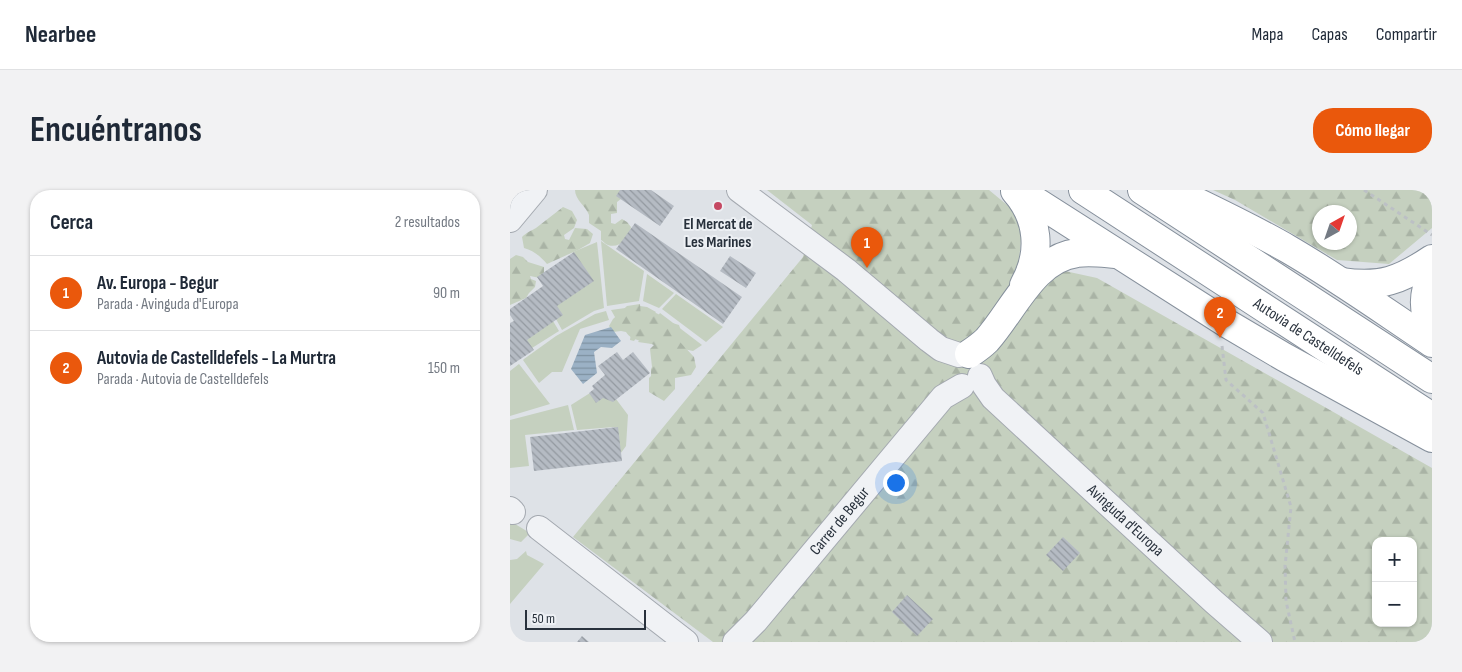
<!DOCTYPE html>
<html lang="es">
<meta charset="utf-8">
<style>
:root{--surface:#fff;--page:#f2f2f3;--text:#1f2937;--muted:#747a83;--line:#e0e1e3;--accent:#ea580c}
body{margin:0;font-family:"Sofia Sans Condensed",sans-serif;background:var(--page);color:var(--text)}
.controls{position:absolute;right:15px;bottom:15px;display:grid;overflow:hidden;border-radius:10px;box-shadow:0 1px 4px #0004}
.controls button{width:45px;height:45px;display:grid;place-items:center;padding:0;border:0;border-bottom:1px solid var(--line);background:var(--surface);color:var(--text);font:25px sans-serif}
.compass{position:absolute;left:802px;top:15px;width:45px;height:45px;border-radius:50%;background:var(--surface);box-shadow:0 1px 4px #0004;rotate:40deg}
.scale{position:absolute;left:15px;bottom:12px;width:121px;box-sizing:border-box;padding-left:5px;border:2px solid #28313c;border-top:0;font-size:14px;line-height:18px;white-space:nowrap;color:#28313c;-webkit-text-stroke:4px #edf0f4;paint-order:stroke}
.you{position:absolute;left:385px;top:292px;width:18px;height:18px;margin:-12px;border:4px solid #fff;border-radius:50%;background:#1a73e8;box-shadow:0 0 0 8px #1a73e833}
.badge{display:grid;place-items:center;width:32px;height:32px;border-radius:50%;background:var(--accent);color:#fff;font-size:16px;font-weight:700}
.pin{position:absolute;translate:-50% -41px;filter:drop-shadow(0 1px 2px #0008)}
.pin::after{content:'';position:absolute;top:26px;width:18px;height:15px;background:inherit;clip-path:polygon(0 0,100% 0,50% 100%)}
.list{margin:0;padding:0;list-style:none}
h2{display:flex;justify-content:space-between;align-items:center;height:65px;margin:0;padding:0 20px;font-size:21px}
h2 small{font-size:16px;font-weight:400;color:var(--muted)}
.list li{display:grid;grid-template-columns:32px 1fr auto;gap:15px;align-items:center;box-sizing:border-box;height:75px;padding:0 20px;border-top:1px solid var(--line)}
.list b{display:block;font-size:19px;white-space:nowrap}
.list p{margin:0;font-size:16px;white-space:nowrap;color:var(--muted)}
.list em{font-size:16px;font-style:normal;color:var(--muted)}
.map{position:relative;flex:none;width:922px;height:452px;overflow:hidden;border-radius:20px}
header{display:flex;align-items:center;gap:30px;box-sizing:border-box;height:70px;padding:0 25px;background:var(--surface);border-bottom:1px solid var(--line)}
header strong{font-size:24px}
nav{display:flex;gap:28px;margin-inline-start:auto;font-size:18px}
.intro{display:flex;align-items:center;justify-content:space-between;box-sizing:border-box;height:120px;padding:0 30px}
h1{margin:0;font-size:35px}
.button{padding:12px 22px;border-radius:20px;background:var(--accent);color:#fff;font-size:18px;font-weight:700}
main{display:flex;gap:30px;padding:0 30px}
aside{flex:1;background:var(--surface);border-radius:20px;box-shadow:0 1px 4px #0004}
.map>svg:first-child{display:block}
.grass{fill:#c5d0bf}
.forest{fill:url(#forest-firs);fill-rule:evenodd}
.water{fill:url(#water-rules)}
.building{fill:url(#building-back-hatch)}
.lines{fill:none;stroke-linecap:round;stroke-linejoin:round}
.minor-casing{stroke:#a4a9b0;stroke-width:26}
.highway-casing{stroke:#86909c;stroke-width:30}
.path{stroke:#bcc0c5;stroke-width:3;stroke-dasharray:4 4;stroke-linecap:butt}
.minor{stroke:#f0f2f5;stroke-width:24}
.highway{stroke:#fff;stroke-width:28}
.poi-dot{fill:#c54963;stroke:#edf0f4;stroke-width:2}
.labels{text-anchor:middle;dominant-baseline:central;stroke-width:4;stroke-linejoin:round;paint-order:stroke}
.poi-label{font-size:16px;font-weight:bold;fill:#28313c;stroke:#edf0f4}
.street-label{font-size:16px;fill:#28313c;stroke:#edf0f4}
</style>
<header>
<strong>Nearbee</strong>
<nav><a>Mapa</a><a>Capas</a><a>Compartir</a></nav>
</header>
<div class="intro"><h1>Encuéntranos</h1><a class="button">Cómo llegar</a></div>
<main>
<aside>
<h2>Cerca<small>2 resultados</small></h2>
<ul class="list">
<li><span class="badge">1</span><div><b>Av. Europa - Begur</b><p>Parada · Avinguda d'Europa</p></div><em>90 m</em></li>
<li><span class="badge">2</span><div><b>Autovia de Castelldefels - La Murtra</b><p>Parada · Autovia de Castelldefels</p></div><em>150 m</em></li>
</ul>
</aside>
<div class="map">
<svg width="922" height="452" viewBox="0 0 922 452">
<defs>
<pattern id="forest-firs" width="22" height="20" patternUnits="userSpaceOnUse" patternTransform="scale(1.25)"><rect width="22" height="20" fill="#c5d0bf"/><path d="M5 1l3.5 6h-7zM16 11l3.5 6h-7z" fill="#a9b3a5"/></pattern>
<pattern id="water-rules" width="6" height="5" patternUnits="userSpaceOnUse" patternTransform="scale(1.25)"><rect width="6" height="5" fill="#9bb1c5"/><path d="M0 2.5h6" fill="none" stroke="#7e91a1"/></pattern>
<pattern id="building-back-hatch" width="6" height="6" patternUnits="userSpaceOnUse" patternTransform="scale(1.25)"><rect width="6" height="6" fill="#b5bbc3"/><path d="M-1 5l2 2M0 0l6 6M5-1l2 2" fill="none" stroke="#9399a0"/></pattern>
</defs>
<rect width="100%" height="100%" fill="#dee2e7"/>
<path class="grass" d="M91,51l43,30 -5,30 -32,5z
M87,52l7,66 -10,3 -32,19 -6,-11v-13l17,-54z
M137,84l27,19 -15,15 -16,-7z
M166,104l47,33 -17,15 -44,-33z
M130,116l7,1 9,5 -11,13 -11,16 -4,-1 2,-14 -13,-2 -8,-14z
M96,121l3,9 -29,9 -18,43h-10l-13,11 -16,-23 1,-1 32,-23 39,-22z
M150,123l42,32 -9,6 -14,-3 -41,-6z
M43,131l6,10 -27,17 -7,-8z
M9,174l31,40 -40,12v-45z
M80,203h19l6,7 1,-1 12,16 -2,31 -8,11 -4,-30 -37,3 -6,-25z
M58,215l6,25 -49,5 4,31 -19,2v-48z
M0,331l20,12 -9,9 -11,-3z
M16,361l1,4 17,9 -34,40v-44l7,-1z"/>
<path class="forest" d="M65,0h45l1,9 -4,3v11l-6,1v9l4,1 7,-5 5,3 4,5c-1,11 -12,22 -23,18 -3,-1 -5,-4 -7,-5v-9l-12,-8c0,-3 0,-6 0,-8 -3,-9 -14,-15 -14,-25z
M257,0h222l34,28 -4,43 78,17 335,190v174h-719l-140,-105 230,-280 9,-32zM866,351h37v82h-37z
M703,0h219v38l-43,36 -52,-4 -102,-60zM809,22h30v30h-30z
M53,17l9,4 5,9 -3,8 -10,7 1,4 4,1 6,-12 12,1 6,5 -3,9 -12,7 -31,14c-7,-8 -13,-13 -23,-16l-2,-11c5,-5 9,-6 14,-9 9,-7 18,-14 27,-21z
M6,65l7,2 5,5 16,5v8l-4,3 -10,-2 1,3 5,2 -1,6 -6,6 -3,5 -16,7v-46z
M130,114l1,13 5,-1 8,-4 8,4 4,5 13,4 2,6 -1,11 14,15 2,10 -5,8 -16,3v11l-11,12 -15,-9v-14l2,-2v-7l1,-2 -2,-18 4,-4c-9,-5 -22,-3 -28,-13l-5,-1 -8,1 -4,-6 4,-7 14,-13z"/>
<path class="water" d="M101,137l10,14 -9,7 -11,-1 -7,5 3,21 -14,11 -12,-15 14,-34z"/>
<path class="building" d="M110,0h31l23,16 -14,20 -44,-30z
M125,33l107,74 -19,27 -107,-75z
M64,62l20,29 -37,25 6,9 -36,25 7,10 -24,16v-43l4,-2 -4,-6v-6l33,-23 -6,-9z
M220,66l26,17 -10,15 -26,-17z
M107,162l6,8 10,-8 17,21 -37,29 -10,-4 -7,5 -7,-10 5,-4 -2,-3 13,-11 -7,-9z
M108,237l4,34 -88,10 -4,-34z
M553,347l17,16 -17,18 -17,-16z
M397,405l26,24 -16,17 -25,-24z
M72,446l7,6h-12z"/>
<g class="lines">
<defs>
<g id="minor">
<path d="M229,0l107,80 83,70 12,9 18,6"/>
<path d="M0,30l25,-30"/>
<path id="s1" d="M470,186l4,9 9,13 221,204 46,40"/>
<path d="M0,319l3,3"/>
<path d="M29,338l147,114"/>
<path id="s2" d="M225,452l21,-21 187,-224 19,-11"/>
</g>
<g id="highway">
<path d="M508,0l210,134 56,33 148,81"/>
<path id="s3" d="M573,0l349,227"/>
<path d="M632,0l290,189"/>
<path d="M662,0c39,19 78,37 116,59 50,29 96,62 144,94"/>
<path d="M505,1c24,27 27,62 9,94"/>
<path d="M922,82c-9,22 -10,38 0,59"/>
<path d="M832,92c38,6 59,-2 90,-23"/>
<path d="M459,164c6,-4 13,-9 18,-14 26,-29 47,-82 90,-87 13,-2 26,0 39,1"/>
</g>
</defs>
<use href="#minor" class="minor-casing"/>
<use href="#highway" class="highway-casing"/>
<path class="path" d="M854,0l68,45
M712,156l4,34 37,33 28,94 -6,59 1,35 9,41"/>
<use href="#minor" class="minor"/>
<use href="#highway" class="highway"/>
</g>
<circle class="poi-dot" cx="208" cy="16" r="5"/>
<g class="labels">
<g class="poi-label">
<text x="208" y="34">El Mercat de<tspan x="208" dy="18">Les Marines</tspan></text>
</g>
<g class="street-label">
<text stroke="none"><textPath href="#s3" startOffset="269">Autovia de Castelldefels</textPath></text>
<text stroke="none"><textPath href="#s2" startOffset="160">Carrer de Begur</textPath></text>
<text stroke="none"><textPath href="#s1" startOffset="206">Avinguda d'Europa</textPath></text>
</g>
</g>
</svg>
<div class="controls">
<button>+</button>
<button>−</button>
</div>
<svg class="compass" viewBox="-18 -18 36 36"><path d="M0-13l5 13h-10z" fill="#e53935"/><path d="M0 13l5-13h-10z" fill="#747a83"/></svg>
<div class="scale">50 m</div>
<div class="you"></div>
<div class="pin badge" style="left:357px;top:78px">1</div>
<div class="pin badge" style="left:710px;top:148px">2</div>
</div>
</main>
